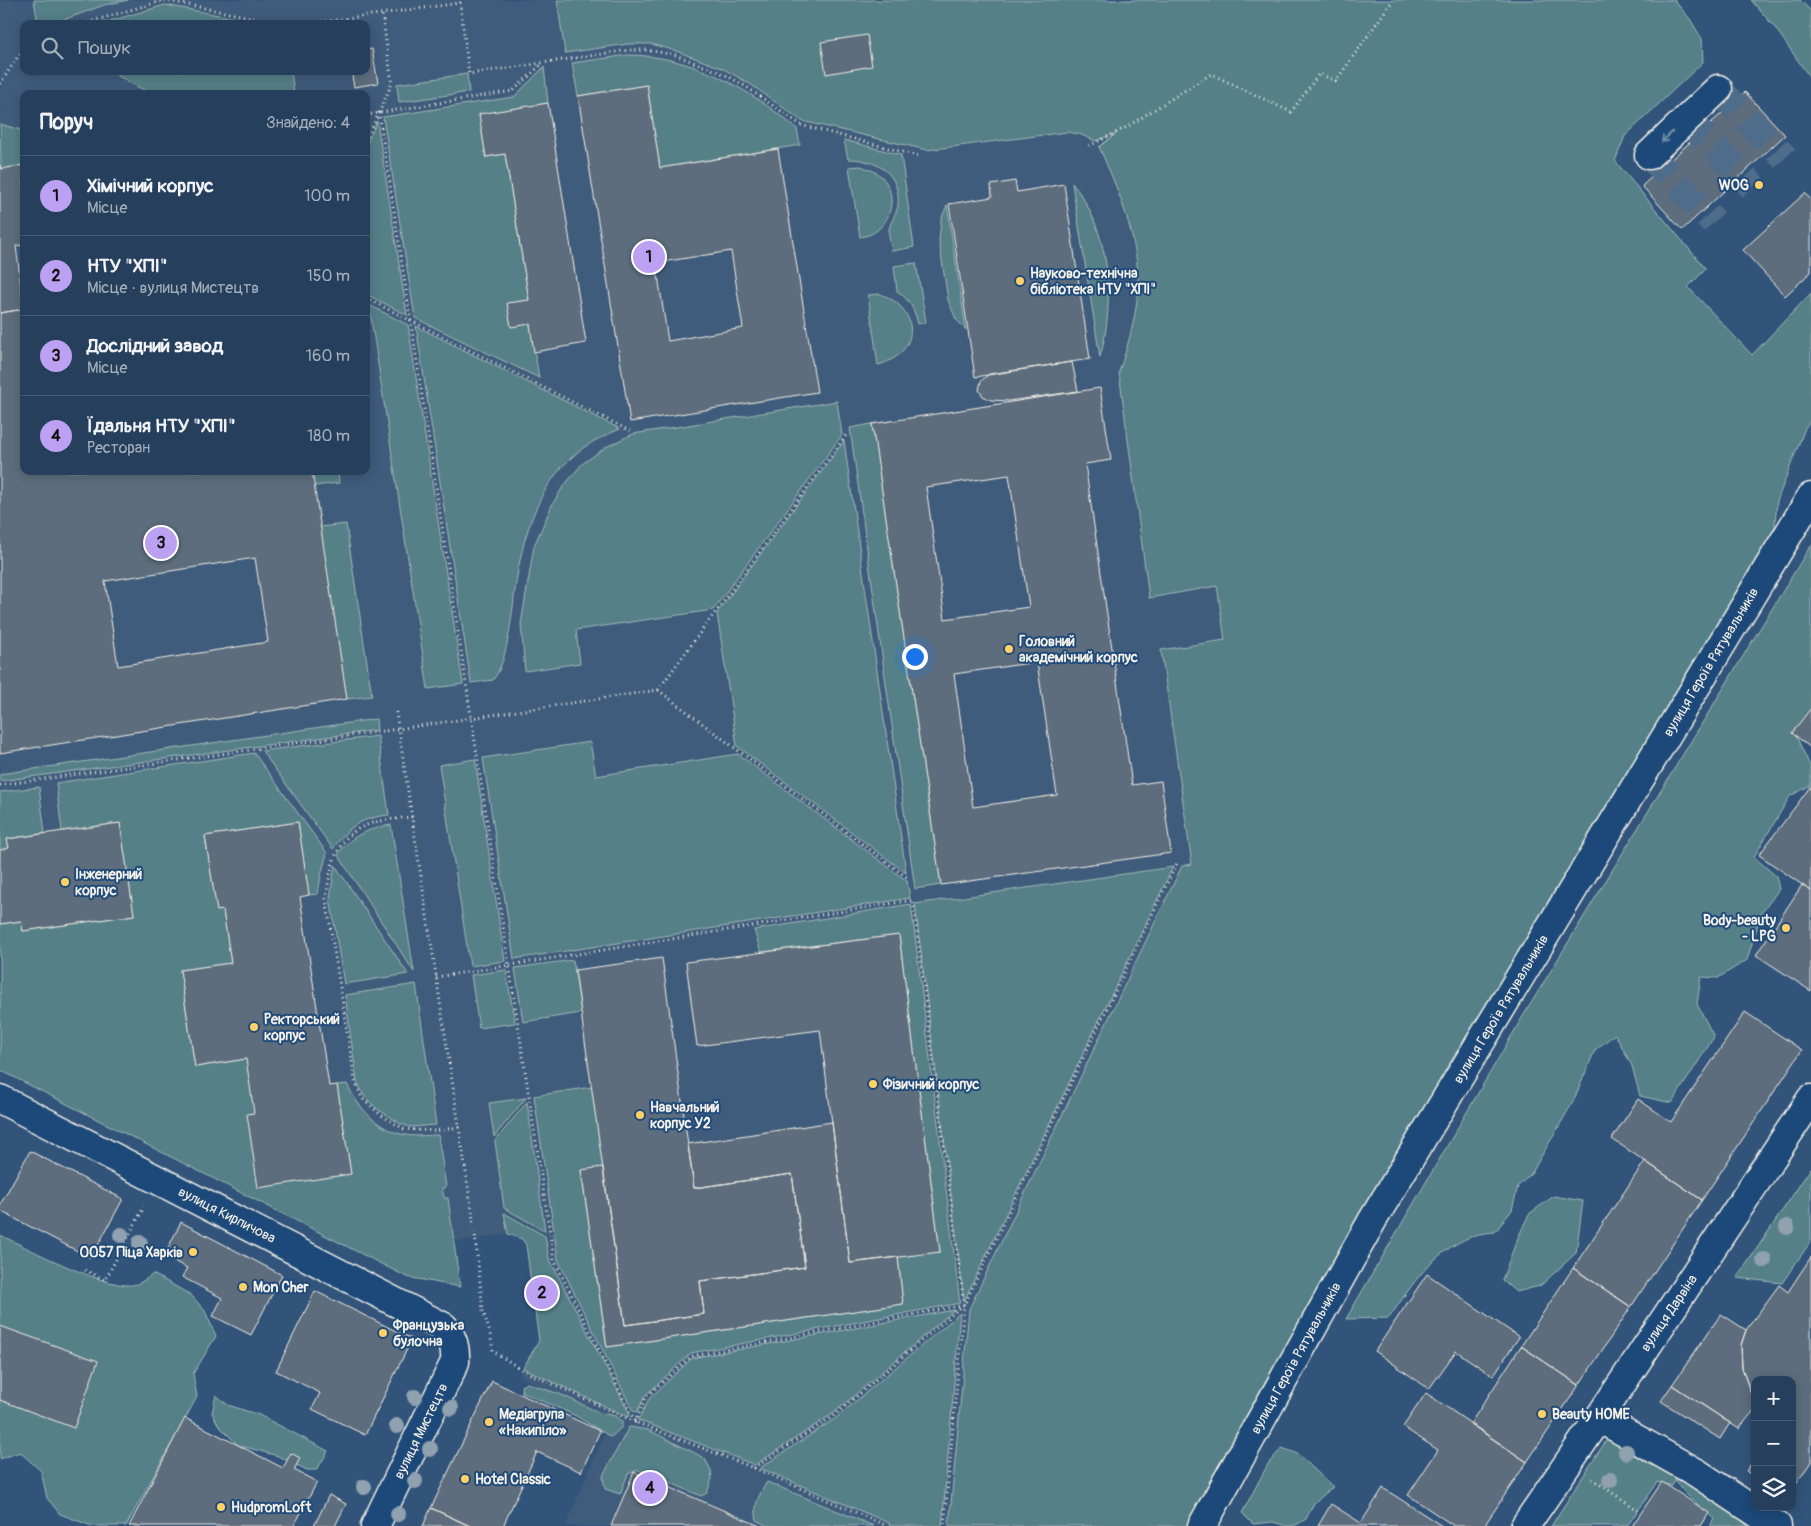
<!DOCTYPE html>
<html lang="uk">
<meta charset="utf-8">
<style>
:root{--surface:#263f5c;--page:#2e4662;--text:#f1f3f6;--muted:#a4afbb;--line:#425872;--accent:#bca0f2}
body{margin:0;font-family:Pangolin,sans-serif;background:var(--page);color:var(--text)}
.controls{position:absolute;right:15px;bottom:15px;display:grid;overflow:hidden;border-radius:10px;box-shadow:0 2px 12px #0003}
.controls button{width:45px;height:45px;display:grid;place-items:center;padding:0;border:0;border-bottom:1px solid var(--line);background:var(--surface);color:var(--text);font:25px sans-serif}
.you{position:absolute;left:914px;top:656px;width:18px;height:18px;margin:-12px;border:4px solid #fff;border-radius:50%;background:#1a73e8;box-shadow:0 0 0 8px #1a73e833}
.badge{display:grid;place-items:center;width:32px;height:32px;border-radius:50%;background:var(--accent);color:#111;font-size:16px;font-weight:700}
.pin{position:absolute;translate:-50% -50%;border:2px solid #fff;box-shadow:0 1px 5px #0006}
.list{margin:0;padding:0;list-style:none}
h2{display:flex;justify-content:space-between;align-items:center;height:65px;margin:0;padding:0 20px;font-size:21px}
h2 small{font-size:16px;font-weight:400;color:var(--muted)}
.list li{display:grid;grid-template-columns:32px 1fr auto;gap:15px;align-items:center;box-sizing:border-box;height:80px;padding:0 20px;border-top:1px solid var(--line)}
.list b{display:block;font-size:19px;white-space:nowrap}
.list p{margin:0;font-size:16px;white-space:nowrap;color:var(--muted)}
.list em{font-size:16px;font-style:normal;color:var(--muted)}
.icon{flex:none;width:28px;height:28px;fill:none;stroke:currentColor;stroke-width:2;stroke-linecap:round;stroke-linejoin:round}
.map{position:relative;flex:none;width:1811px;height:1526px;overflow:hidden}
.search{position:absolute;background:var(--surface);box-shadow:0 2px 12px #0003;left:20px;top:20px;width:350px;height:55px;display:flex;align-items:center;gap:12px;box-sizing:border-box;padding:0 18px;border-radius:10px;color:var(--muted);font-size:19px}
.panel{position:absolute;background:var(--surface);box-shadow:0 2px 12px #0003;left:20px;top:90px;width:350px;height:385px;border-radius:10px}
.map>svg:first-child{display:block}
.built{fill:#3f5c7c;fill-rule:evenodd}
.green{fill:#548088;stroke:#a4b8b8}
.building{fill:#5d6d7d;stroke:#f4f1e8;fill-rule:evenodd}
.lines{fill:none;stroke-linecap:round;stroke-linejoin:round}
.minor-tunnel{stroke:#4f6c8b;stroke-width:28;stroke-dasharray:28 14;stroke-linecap:butt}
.minor-casing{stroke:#f4f1e8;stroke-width:31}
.path{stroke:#f4f1e8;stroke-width:3;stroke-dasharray:1 4;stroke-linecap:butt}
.minor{stroke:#1f4a7a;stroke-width:28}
.tree{fill:#90a1af}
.oneway{stroke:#748da6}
.poi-dot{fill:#ffd166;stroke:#1f4a7a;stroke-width:2}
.labels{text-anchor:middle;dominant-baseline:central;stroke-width:4;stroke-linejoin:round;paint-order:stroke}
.poi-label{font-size:14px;font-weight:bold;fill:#f4f1e8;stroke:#1f4a7a;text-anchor:start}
.street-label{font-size:14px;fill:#f4f1e8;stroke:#1f4a7a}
</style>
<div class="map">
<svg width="1811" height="1526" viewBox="0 0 1811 1526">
<rect width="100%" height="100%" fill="#32547b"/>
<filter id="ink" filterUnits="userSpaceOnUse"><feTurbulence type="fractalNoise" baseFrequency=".02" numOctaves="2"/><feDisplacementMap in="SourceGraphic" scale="10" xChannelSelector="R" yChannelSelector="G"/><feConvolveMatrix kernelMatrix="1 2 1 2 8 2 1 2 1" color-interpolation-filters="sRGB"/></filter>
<g filter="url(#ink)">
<path class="built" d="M0,0h1309l107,403 -413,1123h-437l42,-101 -89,-50 20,-34 -13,-96 -4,-6 -14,-5 -54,8 6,45 -53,-10 -407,-207zM24,24h342v47h-342zM24,94h342v377h-342z"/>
<path class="green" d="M34,0h94l-24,5 -52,19h-14z
M557,0h1117l16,19 12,20 1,23 -78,74 -10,25 91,108 -18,18 64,68 59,-62v126l-6,9 -28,73 -5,60 -579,965h-244l20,-217 213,-443 10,-2 -31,-214 64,-10 -8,-54 -68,12 -30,-226c9,-27 18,-56 19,-86 1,-47 -20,-97 -39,-139l18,-14 -21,8 -17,-7 -12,-2 -140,18 -125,-29 -52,-37 -28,-16 -46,-17 -25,-7h-23l-63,9z
M1751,0h49l11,11v68l-35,-50z
M165,5l101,19h-166z
M628,55c63,0 122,34 169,74l3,16 -140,23 -13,-83 -69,11 -6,-33z
M544,67l4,36 -69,12 7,42 19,-3 24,146 -21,3 22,21 9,54 -124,-60 -32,-201 131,-20z
M109,71h182l3,23h-143z
M467,74l2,18 -70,10 -2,-18z
M377,121l30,194 -39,-20 -2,-13v-136z
M0,124l24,7v34l-23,4z
M844,140l57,15 13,92 -22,4c-1,-6 -4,-14 -3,-20 0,-8 8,-17 9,-26 3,-32 -22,-46 -50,-46z
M861,166c7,3 15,5 21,11 16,17 10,47 -11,57 -3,2 -8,2 -11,3l-11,-70z
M1072,183c38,46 44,118 28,174z
M947,205l19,125 -10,-11 -8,-19 -9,-59 2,-21z
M916,263l10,59 -8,2c-3,-14 -9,-25 -21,-33l-3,-25z
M880,294c41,14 41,60 -2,71l-10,-70z
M369,305l39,20 55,359 -35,5z
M416,326l204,103c-11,5 -24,10 -34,17 -52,35 -67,102 -73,161 -3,20 -7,57 -20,73l-22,3z
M837,401l5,34 -129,175 -137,20 4,33 -55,8 -4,-47 13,-78 18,-41 11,-18 19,-23 24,-17 27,-13z
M872,424l69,461 -26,4 -65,-461z
M844,441l62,431v1l-169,-127 -20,-133z
M312,471h26l1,12 -25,3z
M346,524l26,172 -25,3 -27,-172z
M1811,545v163l-15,28 15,32v17l-21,11 -36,61 22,19 3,13 -18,25 -14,46 -29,18 -17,-1 -4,27 17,33 -42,66 -32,-7 -8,-30 -17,-32 -20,16 -22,52 -42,72 -13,12 -6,24 -17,22c-7,1 -16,1 -22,4 -42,16 -60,48 -84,82l-43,1 176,-301z
M376,719l1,11 -377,51v-7z
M378,736l11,79c-27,3 -41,11 -56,34l-71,-98z
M590,742l6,34 142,-22 169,127 3,17 -396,61 -31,-201z
M254,753l73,100 -6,22 -3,19 -9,1 -11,-73 -93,14 12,74h6l8,53 -51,7 15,97 51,-8 105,115 -14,-89 10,-1c11,24 32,47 59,51 10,2 22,0 32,0l8,52 -4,1 2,10h4l12,89 -53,-10 -407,-207v-146l21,-3 2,10 111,-16 -14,-92 -58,8 -6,-48z
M475,759l30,202 -35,5 -31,-201z
M39,787l6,46 -38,6 2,9 -9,2v-58z
M391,825l23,147 -76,-117c12,-20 31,-26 53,-30z
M335,865l73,109 -64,10 -14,-86z
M1173,867l-209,434 -49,-397z
M911,904l49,399 -269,50 -46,43 -8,16 -4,-1 -75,-151 -24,-164 58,-9 11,80 -22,4 26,176 296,-43 -5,-47 42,-6 -41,-316 -138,17 -7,-22z
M573,960l8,53 -58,9 -8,-54z
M506,970l9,53 -36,5 -8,-53z
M416,984l20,141 -26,2 -9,-3 -25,-16 -12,-12 -7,-14 -12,-87z
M526,1098l-32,39 -5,-34z
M527,1102l18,129 -41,-23 -9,-67z
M1811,1168v73l-29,42 -45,-5z
M1554,1196l29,5 -7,52 -36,33 -24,6 -14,-12 14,-38 13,-28z
M504,1213l41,23 4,22 81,156 -2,3 -105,-49 16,-27 -13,-96 -4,-6 -14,-5z
M0,1235c26,12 112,58 137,49 5,-2 11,-6 16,-10l38,21 14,16 11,25 -23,38 4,23 -71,129h-34l-32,-12 -13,-16 -6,-27 -21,-19 -20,7z
M954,1310l-120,103 -79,52 -117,-45 11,-21 43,-41z
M960,1313l-18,213h-52l-1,-3 -129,-55 76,-50z
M527,1383l35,12 38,18 15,3 7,6v5l-11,10 -35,-21 -54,-24 -1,-6z
M216,1395l12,10 31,10 69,36 -11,19h-10l-29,-14 -40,-11 -19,-19 -7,-13z
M629,1427l19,3 47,23 10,6 6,11 1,9 -5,14 -6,3 -30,-13 -33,-13 -10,4 -8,20 -15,-5 -2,-13z
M1619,1434l63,35 -10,17 -14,-4 -31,44h-76l56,-87z
M1282,1448l16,6 35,33 -19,16 -8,16 -10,6 -9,1 -14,-4 -20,2 -11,-11 26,-49z
M1683,1476l35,23 30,27h-38l4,-7 -30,-27 -8,-11z
M767,1482l107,44h-107l-10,-6c-4,-15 2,-25 10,-38z"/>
<path class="building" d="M867,35l5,31 -46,8 -5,-32z
M372,49l6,34 -24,4 -3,-16h15v-21z
M647,85l13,83 118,-19 39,243 -187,30 -52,-326zM731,251l12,77 -75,13 -12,-78z
M1745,92l40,43 -103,95 -40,-44z
M548,103l38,240 -52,9 -4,-28 -19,3 -4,-24 22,-3 -24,-146 -19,3 -7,-43z
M0,165l1,4 23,-4v80l-8,1 8,63 -24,4z
M1015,181l2,11 47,-8 26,175 -115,18 -26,-173 43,-7 -1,-12z
M1805,193l6,7v72l-26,24 -42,-46z
M24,309v162h288l35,228 -347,54v-440zM255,558l13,84 -150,24 -13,-85z
M1072,362l6,29 -69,10 -18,-1 -8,-4 -4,-6 2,-9 8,-7z
M1100,388l11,72 -26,4 47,321 29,-4 10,72 -230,32 -69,-461zM1009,475l20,132 -84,12 -19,-132zM1037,662l20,133 -84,12 -19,-133z
M1811,708v40l-19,-15z
M1810,787h1v104l-52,-36z
M298,822l11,73 -9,2 29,189 8,-1 14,89 -93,14 -11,-74 7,-1 -8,-54 -51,8 -15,-97 51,-7 -8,-53 -6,1 -12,-75z
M120,823l14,92 -111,16 -2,-10 -21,3v-74l9,-2 -2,-9z
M1802,885l9,6v100l-55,-36z
M899,935l41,317 -90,11 -30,-233 -123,16 -11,-84z
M662,958l32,230 98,-14 13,93 -105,14 4,33 -79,11 -50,-355z
M1745,1012l57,38 -100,150 -90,-61 26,-40 33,23z
M832,1122l18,141 48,-6 5,47 -296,43 -26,-177 22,-3 22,158 79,-11 -4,-33 105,-14 -13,-93 -98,14 -6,-44z
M30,1151l93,48 -32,59 -91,-47v-6z
M1645,1161l57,39 -71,107 -58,-39z
M181,1222l101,53 -31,60 -38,-19 9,-18 -40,-21 5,-9 -23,-12z
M1811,1257v205l-19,27v-109h-37v18l-4,-4 -9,-26 -1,-23 5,-15 33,-45 9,7z
M1573,1268l58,39 -52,78 -58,-39z
M1427,1274l92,63 -26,39 -37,-25 -27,38 -54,-38z
M315,1291l97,48 -47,96 -53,-26 8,-16 -44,-22z
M1721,1314l25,16 -5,15 1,23 9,26 4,5v10l-16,20 -67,-44z
M0,1326l98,35 -24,67 -74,-28z
M1521,1346l58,39 -52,77 -57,-38z
M492,1381l108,50 -19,41 -44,-20 -34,74h-33l-39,-18z
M1672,1385l58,38 -10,16 -59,-38z
M1426,1393l101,69 -43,64h-30l-46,-31 30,-45 -35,-23z
M185,1418l98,50 8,-15 9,5 -6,12 23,12 -23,44h-165z
M1755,1458v19l-9,-6z
M634,1472l126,54h-149z
M1662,1482l47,31 -8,13h-69z
M1383,1488l59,38h-124l13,-22 30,19z
M329,1495l17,9 -11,22h-21z
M431,1508l39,18h-47z"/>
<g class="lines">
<path class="minor-tunnel" d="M1718,89l67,69
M1686,118l67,69
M1649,155l65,67"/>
<defs>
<path id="minor" d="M1649,155l69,-66
M0,1099l444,228c9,11 12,20 11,35l-80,164
M1599,1418l98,55 80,53
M1202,1526l170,-305 439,-724
M1525,1526l74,-108 212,-319"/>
</defs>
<use href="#minor" class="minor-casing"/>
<path class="path" d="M83,24l81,-24 120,24
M306,24l154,-21 9,71 160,-24h18l28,5 49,19 21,12 56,39 117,31
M0,84l24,-37
M379,113l13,-30 -10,-70
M366,115l147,-24 30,-28
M366,141l13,-28 175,1147 81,162 119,46 133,58
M1089,146l36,-18 86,-54 80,38 28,-38 17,7 57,-81
M366,298l264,133
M658,690l251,189
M396,712l78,513 9,86 7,22 3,18 29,19 113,52 11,-25 46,-41 272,-51 213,-442
M0,785l398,-56 260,-39 188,-255
M412,817c-10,1 -21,2 -31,4 -44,8 -50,40 -55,78l29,182 7,17 19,17 23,14 31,2 24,-4
M436,977l477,-77 51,405 -20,221
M85,1270l20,10 39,-73
M754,1468l81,-53 128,-110
M1592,1479l49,33"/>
<use href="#minor" class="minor"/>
</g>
<g class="tree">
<circle cx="1787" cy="1227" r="8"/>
<circle cx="121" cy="1235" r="8"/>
<circle cx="140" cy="1243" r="8"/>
<circle cx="1764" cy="1260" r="8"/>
<circle cx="415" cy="1397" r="8"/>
<circle cx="451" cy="1408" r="8"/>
<circle cx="397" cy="1426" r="8"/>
<circle cx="430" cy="1449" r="8"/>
<circle cx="1626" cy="1452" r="8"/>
<circle cx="1610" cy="1480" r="8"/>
<circle cx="415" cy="1481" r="8"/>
<circle cx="364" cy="1487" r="8"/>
<circle cx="398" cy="1514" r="8"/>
</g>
<defs><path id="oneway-shaft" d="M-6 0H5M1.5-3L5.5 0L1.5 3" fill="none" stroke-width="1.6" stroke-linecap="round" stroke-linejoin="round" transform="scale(1.25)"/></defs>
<use class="oneway" href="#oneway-shaft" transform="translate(1667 137) rotate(136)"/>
</g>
<g class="poi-dot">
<circle cx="1759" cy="185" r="5"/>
<circle cx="1020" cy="281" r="5"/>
<circle cx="1009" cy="649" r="5"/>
<circle cx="65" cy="882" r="5"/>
<circle cx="1786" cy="928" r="5"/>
<circle cx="254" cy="1027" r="5"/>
<circle cx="873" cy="1084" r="5"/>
<circle cx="640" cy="1115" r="5"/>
<circle cx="193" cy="1252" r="5"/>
<circle cx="243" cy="1287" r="5"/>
<circle cx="383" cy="1333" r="5"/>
<circle cx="1542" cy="1414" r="5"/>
<circle cx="489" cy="1422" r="5"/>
<circle cx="465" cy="1479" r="5"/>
<circle cx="221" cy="1507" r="5"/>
</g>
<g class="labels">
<g class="poi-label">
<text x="1749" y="185" text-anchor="end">WOG</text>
<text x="1030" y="273">Науково-технічна<tspan x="1030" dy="16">бібліотека НТУ "ХПІ"</tspan></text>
<text x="1019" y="641">Головний<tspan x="1019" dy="16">академічний корпус</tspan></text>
<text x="75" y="874">Інженерний<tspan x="75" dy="16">корпус</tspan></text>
<text x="1776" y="920" text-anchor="end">Body-beauty<tspan x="1776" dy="16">- LPG</tspan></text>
<text x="264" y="1019">Ректорський<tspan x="264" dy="16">корпус</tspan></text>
<text x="883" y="1084">Фізичний корпус</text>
<text x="650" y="1107">Навчальний<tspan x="650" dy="16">корпус У2</tspan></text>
<text x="183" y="1252" text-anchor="end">0057 Піца Харків</text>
<text x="253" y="1287">Mon Cher</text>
<text x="393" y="1325">Французька<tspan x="393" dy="16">булочна</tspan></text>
<text x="499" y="1414">Медіагрупа<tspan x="499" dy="16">«Накипіло»</tspan></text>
<text x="1552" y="1414">Beauty HOME</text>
<text x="475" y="1479">Hotel Classic</text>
<text x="231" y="1507">HudpromLoft</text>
</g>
<g class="street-label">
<text transform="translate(1711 662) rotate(-59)">вулиця Героїв Рятувальників</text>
<text transform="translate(1501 1009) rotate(-59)">вулиця Героїв Рятувальників</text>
<text transform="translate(227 1215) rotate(27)">вулиця Кирпичова</text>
<text transform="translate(1669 1313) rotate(-56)">вулиця Дарвіна</text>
<text transform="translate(1296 1358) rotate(-61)">вулиця Героїв Рятувальників</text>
<text transform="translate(421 1431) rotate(-64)">вулиця Мистецтв</text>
</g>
</g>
</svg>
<div class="controls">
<button>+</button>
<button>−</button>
<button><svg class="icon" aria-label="layers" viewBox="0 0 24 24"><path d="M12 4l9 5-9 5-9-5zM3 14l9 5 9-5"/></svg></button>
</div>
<div class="you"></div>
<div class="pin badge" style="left:649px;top:257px">1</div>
<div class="pin badge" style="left:542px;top:1293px">2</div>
<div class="pin badge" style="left:161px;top:543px">3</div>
<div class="pin badge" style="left:650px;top:1488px">4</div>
<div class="search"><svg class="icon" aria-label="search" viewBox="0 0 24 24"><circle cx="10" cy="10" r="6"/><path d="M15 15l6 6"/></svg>Пошук</div>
<section class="panel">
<h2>Поруч<small>Знайдено: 4</small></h2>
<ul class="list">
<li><span class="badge">1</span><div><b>Хімічний корпус</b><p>Місце</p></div><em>100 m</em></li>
<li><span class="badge">2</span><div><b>НТУ &quot;ХПІ&quot;</b><p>Місце · вулиця Мистецтв</p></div><em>150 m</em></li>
<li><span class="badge">3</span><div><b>Дослідний завод</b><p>Місце</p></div><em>160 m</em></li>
<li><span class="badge">4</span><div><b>Їдальня НТУ &quot;ХПІ&quot;</b><p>Ресторан</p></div><em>180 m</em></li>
</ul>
</section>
</div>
